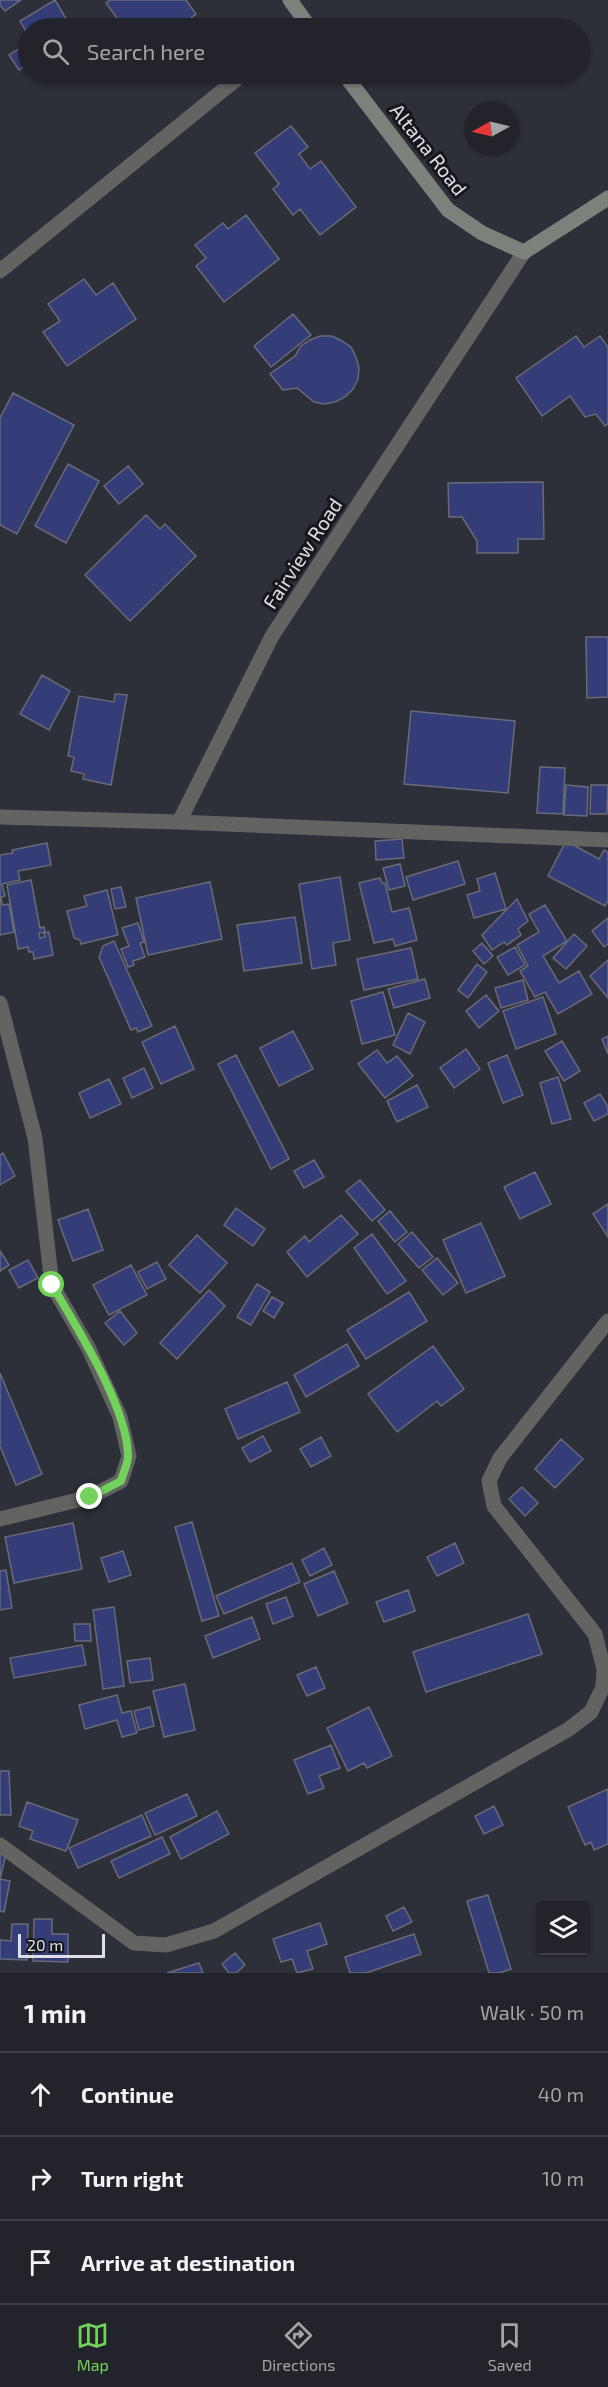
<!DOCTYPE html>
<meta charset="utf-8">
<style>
:root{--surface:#22232b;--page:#2e2f37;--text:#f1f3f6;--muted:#a2a4a9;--line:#3f4047;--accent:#73d25c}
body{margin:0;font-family:"Exo 2",sans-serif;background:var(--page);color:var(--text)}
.controls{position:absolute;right:18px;bottom:18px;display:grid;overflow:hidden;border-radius:6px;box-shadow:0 2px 4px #0004}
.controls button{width:54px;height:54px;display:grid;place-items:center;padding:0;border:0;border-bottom:2px solid var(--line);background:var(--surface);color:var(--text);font:30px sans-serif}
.compass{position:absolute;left:464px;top:102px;width:54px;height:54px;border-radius:50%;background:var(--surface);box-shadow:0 2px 4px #0004;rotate:262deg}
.scale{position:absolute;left:18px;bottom:15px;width:87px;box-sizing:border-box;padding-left:6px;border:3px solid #dfe0e7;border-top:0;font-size:16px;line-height:21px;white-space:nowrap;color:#dfe0e7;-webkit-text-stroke:4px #16171c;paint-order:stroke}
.stop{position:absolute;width:18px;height:18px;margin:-14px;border:4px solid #73d25c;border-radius:50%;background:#fff}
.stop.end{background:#73d25c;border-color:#fff;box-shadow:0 2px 6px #0008}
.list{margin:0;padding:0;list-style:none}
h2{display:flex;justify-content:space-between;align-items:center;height:78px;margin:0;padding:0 24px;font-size:26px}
h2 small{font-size:20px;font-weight:400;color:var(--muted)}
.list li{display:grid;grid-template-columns:39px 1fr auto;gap:18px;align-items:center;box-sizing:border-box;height:84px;padding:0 24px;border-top:2px solid var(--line)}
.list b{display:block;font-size:22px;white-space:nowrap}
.list em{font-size:20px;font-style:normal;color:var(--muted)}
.icon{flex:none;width:33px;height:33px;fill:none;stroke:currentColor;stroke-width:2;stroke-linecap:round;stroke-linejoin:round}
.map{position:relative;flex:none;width:608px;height:1973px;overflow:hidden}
.search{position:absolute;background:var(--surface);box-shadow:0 2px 4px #0004;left:18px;right:18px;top:18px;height:66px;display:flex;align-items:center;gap:15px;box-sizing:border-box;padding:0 21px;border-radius:33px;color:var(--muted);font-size:22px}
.sheet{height:330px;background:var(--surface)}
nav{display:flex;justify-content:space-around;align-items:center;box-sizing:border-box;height:84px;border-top:2px solid var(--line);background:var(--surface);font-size:16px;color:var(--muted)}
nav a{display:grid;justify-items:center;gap:3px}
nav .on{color:var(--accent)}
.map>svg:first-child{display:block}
.building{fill:#353d78;stroke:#686b77;stroke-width:1.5}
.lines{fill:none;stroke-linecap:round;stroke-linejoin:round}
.street{stroke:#616460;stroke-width:15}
.secondary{stroke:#7c827b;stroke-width:15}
.route{stroke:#73d25c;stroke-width:8}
.labels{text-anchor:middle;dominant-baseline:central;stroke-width:6;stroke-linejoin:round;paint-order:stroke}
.street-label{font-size:20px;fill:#dfe0e7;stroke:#16171c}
</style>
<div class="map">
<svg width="608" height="1973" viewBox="0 0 608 1973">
<rect width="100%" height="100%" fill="#2d2f39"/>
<path class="building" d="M0,0h21l-16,11 -5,-6z
M55,0l13,22 -10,6h-30v7l-8,-14z
M110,0h76l10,14 -19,14h-53l-18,-25z
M28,43v21l-9,6 -10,-15z
M291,126l17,21 -9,7 11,15 11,-8 35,46 -36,28 -20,-26 -7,6 -20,-26 6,-5 -24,-31z
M246,215l33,44 -55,43 -28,-36 10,-8 -11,-13 28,-22 5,6z
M84,279l12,16 17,-12 23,36 -69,47 -24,-34 17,-11 -12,-17z
M293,314l18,21 -40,32 -17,-21z
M320,336h12l10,5 9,6 5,10 3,11 -1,11 -5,10 -8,8 -10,5 -11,2 -10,-2 -17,-14 -14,2 -13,-16 25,-18 6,-10 9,-6z
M576,336l8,11 16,-11 8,11v77l-3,2 -9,-12 -11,3 -15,-21 -28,20 -26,-38z
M13,393l61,32 -57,109 -17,-9v-107z
M68,464l31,17 -33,62 -31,-17z
M128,466l15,18 -24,20 -15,-18z
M543,482l1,57h-26v14h-41v-12l-15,-24h-13l-1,-34z
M146,515l14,14 5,-5 31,32 -66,65 -45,-46z
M586,637h22v60l-21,1z
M42,675l28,16 -21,39 -29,-16z
M115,694l12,1 -16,90 -28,-6 1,-5 -13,-3 3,-14 -6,-1 11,-60 35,6z
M411,711l104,10 -7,72 -104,-9z
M540,767l25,1 -2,46 -26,-1z
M566,785l22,2 -1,29 -23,-1z
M591,785h17l-1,29h-17z
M402,839l2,19 -28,2 -1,-19z
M566,841l33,18 5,-9 4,2v49l-3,5 -57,-30z
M47,843l4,22 -33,6 2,9 -18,4 3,12 -4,1 1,8 7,-1 5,28 -14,3v-80l13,-2 -1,-3z
M458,861l7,23 -52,16 -7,-23z
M400,864l5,22 -16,4 -6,-22z
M495,873l11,36 -32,9 -7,-23 13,-4 -3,-12z
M340,877l10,63 -17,3 3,22 -24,4 -13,-85z
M380,878l2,5h3l7,29 17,-4 8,32 -22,6 -2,-7 -19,4 -15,-60z
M31,880l9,48 4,-1 1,5 -6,1 1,5 5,-1 -1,-4 5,-1 4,23 -19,4 -1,-7h-4l-1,-5 -10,2 -11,-64z
M210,882l12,57 -74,16 -12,-57z
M121,887l5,20 -11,2 -4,-20z
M107,890l11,45 -37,9 -1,-4 -6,-2 -7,-27 20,-5 -3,-10z
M517,899l11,22 -10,8 3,6 -14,10 -3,-3 -12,8 -10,-15z
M545,905l22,36 -24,15 16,27 20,-12 13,23 -34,20 -13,-22 -10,5 -15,-26 8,-5 -11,-21 22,-13 -10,-18z
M295,917l7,46 -58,8 -7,-46z
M608,918v26l-4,3 -12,-16z
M138,923l6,19 -4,1 5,14 -12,4 1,4 -6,2 -7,-18 8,-3 -7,-18z
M574,934l13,12 -21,23 -13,-11z
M114,941l38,85 -14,6 -2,-4 -5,2 -32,-73 4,-11z
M482,943l11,13 -9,8 -11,-13z
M515,947l10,18 -17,10 -11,-18z
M411,948l7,31 -54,11 -7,-31z
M608,960v38l-18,-22z
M477,964l10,8 -19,26 -10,-8z
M425,979l5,19 -36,10 -6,-19z
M523,980l5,20 -27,8 -6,-20z
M383,992l12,43 -33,9 -11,-43z
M486,995l13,16 -20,17 -13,-17z
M543,997l13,37 -40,15 -13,-38z
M408,1013l17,9 -15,32 -17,-9z
M175,1026l19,43 -33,15 -19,-42z
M293,1031l20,38 -34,17 -19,-38z
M608,1036v18l-6,-15z
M562,1041l18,30 -16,10 -19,-30z
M466,1049l14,20 -26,19 -14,-20z
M377,1050l10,13 10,-7 16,20 -28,22 -27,-34z
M236,1055l53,104 -18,10 -53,-105z
M507,1055l16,40 -20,8 -15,-40z
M144,1068l9,20 -21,10 -9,-20z
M558,1077l13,42 -19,5 -12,-41z
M109,1079l12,25 -31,14 -11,-25z
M417,1085l11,22 -31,15 -10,-21z
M600,1094l8,13v7l-14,7 -10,-18z
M3,1153l12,23 -15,9v-30z
M314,1160l10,17 -20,11 -10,-17z
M535,1172l16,32 -31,15 -16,-32z
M360,1180l25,30 -13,11 -26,-30z
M608,1204v33l-15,-23z
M236,1208l29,21 -12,17 -29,-21z
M88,1209l15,41 -30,11 -15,-41z
M390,1211l17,21 -12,10 -17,-21z
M341,1215l17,19 -51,43 -20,-25 18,-16 4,6z
M481,1223l24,53 -39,17 -23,-53z
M412,1232l21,25 -14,11 -21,-24z
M372,1234l34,47 -19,13 -33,-46z
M197,1235l30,28 -27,30 -31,-28z
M0,1251l9,14 -9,6z
M437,1258l21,25 -15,12 -21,-25z
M28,1260l10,18 -19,10 -10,-18z
M157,1262l9,17 -19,10 -9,-17z
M131,1265l16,30 -38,20 -16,-30z
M257,1284l13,8 -19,33 -14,-8z
M209,1290l16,16 -48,53 -17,-16z
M409,1292l18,29 -61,38 -19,-29z
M272,1297l11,6 -9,15 -11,-7z
M120,1311l17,22 -13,12 -19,-22z
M347,1344l12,22 -53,31 -12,-22z
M433,1346l31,43 -23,17 -4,-5 -40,31 -29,-38z
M0,1373l42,101 -26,11 -16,-39z
M287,1382l13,30 -62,27 -13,-30z
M263,1436l8,15 -21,11 -8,-14z
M321,1437l10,19 -20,11 -11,-18z
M561,1439l22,20 -28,29 -20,-19z
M522,1487l16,16 -13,13 -16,-17z
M192,1522l27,94 -17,5 -27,-94z
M73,1523l9,46 -68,14 -9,-46z
M455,1543l9,20 -27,13 -10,-19z
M324,1548l8,17 -22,11 -8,-16z
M123,1551l8,24 -22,7 -8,-24z
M292,1563l8,19 -76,32 -8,-18z
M6,1570l6,38 -12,2v-39z
M334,1571l14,32 -30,13 -14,-32z
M408,1590l7,21 -31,11 -8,-20z
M286,1597l7,19 -20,8 -7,-20z
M114,1607l10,79 -21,3 -10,-79z
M528,1614l14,40 -116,38 -13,-40z
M252,1617l8,22 -47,19 -8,-22z
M74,1624h16l1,17h-16z
M82,1645l4,20 -72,13 -4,-20z
M150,1658l3,22 -23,3 -3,-22z
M316,1667l9,21 -18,8 -10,-21z
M185,1684l10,46 -31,7 -11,-46z
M117,1695l5,18 9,-2 6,22 -15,4 -5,-17 -32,9 -6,-24z
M150,1707l4,19 -15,4 -5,-19z
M369,1707l23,49 -25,12 -3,-5 -16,8 -21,-43z
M331,1745l9,23 -21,8 5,12 -16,6 -14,-34z
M0,1771h9l2,44h-11z
M608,1789v55l-14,6 -3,-8 -6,3 -17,-38z
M187,1794l10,22 -42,19 -10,-22z
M27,1802l51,18 -12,31 -36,-12 3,-8 -14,-5z
M494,1806l9,19 -19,9 -9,-18z
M217,1811l12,23 -48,25 -11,-22z
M142,1815l9,21 -73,32 -9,-20z
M162,1837l8,17 -51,24 -8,-17z
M0,1850l6,4 -6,25 10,2 -6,31 -4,-1z
M488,1895l23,74 -12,4h-10l-22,-72z
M404,1907l8,15 -19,9 -7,-15z
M34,1919h18v15h16v28l-35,-1z
M320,1923l7,21 -20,7 6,18 -16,4 -5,-14 -11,3 -8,-23z
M12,1924h16l-1,36 -27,-1v-19l11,1z
M414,1934l7,20 -55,19h-16l-5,-16z
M235,1953l10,12 -9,8h-7l-7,-9z
M199,1963l4,10h-36z"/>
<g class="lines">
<path class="street" d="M0,271l243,-197
M0,817l179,5 429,18
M179,822l93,-186 252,-384
M0,1003l35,135 17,147 36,62 32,70 9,39 -8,25 -31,16 -90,22
M0,1845l134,98 32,2 48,-14 355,-202 22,-17 12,-25 1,-18 -9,-35 -101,-128 -5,-25 11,-23 108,-137"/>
<path class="secondary" d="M290,0l20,28
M344,74l104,136 34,23 42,19 84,-54"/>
</g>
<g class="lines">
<path class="route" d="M52,1285c25,43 74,120 76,169 1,8 -5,19 -7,27l-31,16"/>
</g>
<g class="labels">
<g class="street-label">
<text transform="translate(429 149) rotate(52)">Altana Road</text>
<text transform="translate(302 553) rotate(-57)">Fairview Road</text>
</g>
</g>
</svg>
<div class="controls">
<button><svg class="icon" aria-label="layers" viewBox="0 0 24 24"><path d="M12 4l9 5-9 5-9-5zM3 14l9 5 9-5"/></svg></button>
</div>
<svg class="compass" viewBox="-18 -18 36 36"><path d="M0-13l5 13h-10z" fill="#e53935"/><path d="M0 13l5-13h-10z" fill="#a2a4a9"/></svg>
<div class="scale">20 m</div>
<div class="stop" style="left:52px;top:1285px"></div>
<div class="stop end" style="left:90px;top:1497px"></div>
<div class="search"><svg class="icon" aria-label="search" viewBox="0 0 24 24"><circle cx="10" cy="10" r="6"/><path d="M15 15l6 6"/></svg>Search here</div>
</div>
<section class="sheet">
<h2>1 min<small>Walk · 50 m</small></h2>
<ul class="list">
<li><svg class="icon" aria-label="ahead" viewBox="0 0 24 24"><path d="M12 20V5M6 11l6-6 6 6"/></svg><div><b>Continue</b></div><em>40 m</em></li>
<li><svg class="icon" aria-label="right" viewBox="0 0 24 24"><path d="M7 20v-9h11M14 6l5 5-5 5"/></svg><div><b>Turn right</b></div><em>10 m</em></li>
<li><svg class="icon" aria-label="arrive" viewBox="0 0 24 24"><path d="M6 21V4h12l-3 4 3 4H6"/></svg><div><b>Arrive at destination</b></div></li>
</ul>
</section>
<nav>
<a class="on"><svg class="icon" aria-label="map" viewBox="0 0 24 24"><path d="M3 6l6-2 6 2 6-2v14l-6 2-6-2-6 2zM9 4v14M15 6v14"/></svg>Map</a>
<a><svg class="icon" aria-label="directions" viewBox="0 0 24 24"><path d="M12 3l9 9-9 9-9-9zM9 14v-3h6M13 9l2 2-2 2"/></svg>Directions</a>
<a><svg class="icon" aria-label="saved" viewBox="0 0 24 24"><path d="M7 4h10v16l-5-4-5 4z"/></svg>Saved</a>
</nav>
